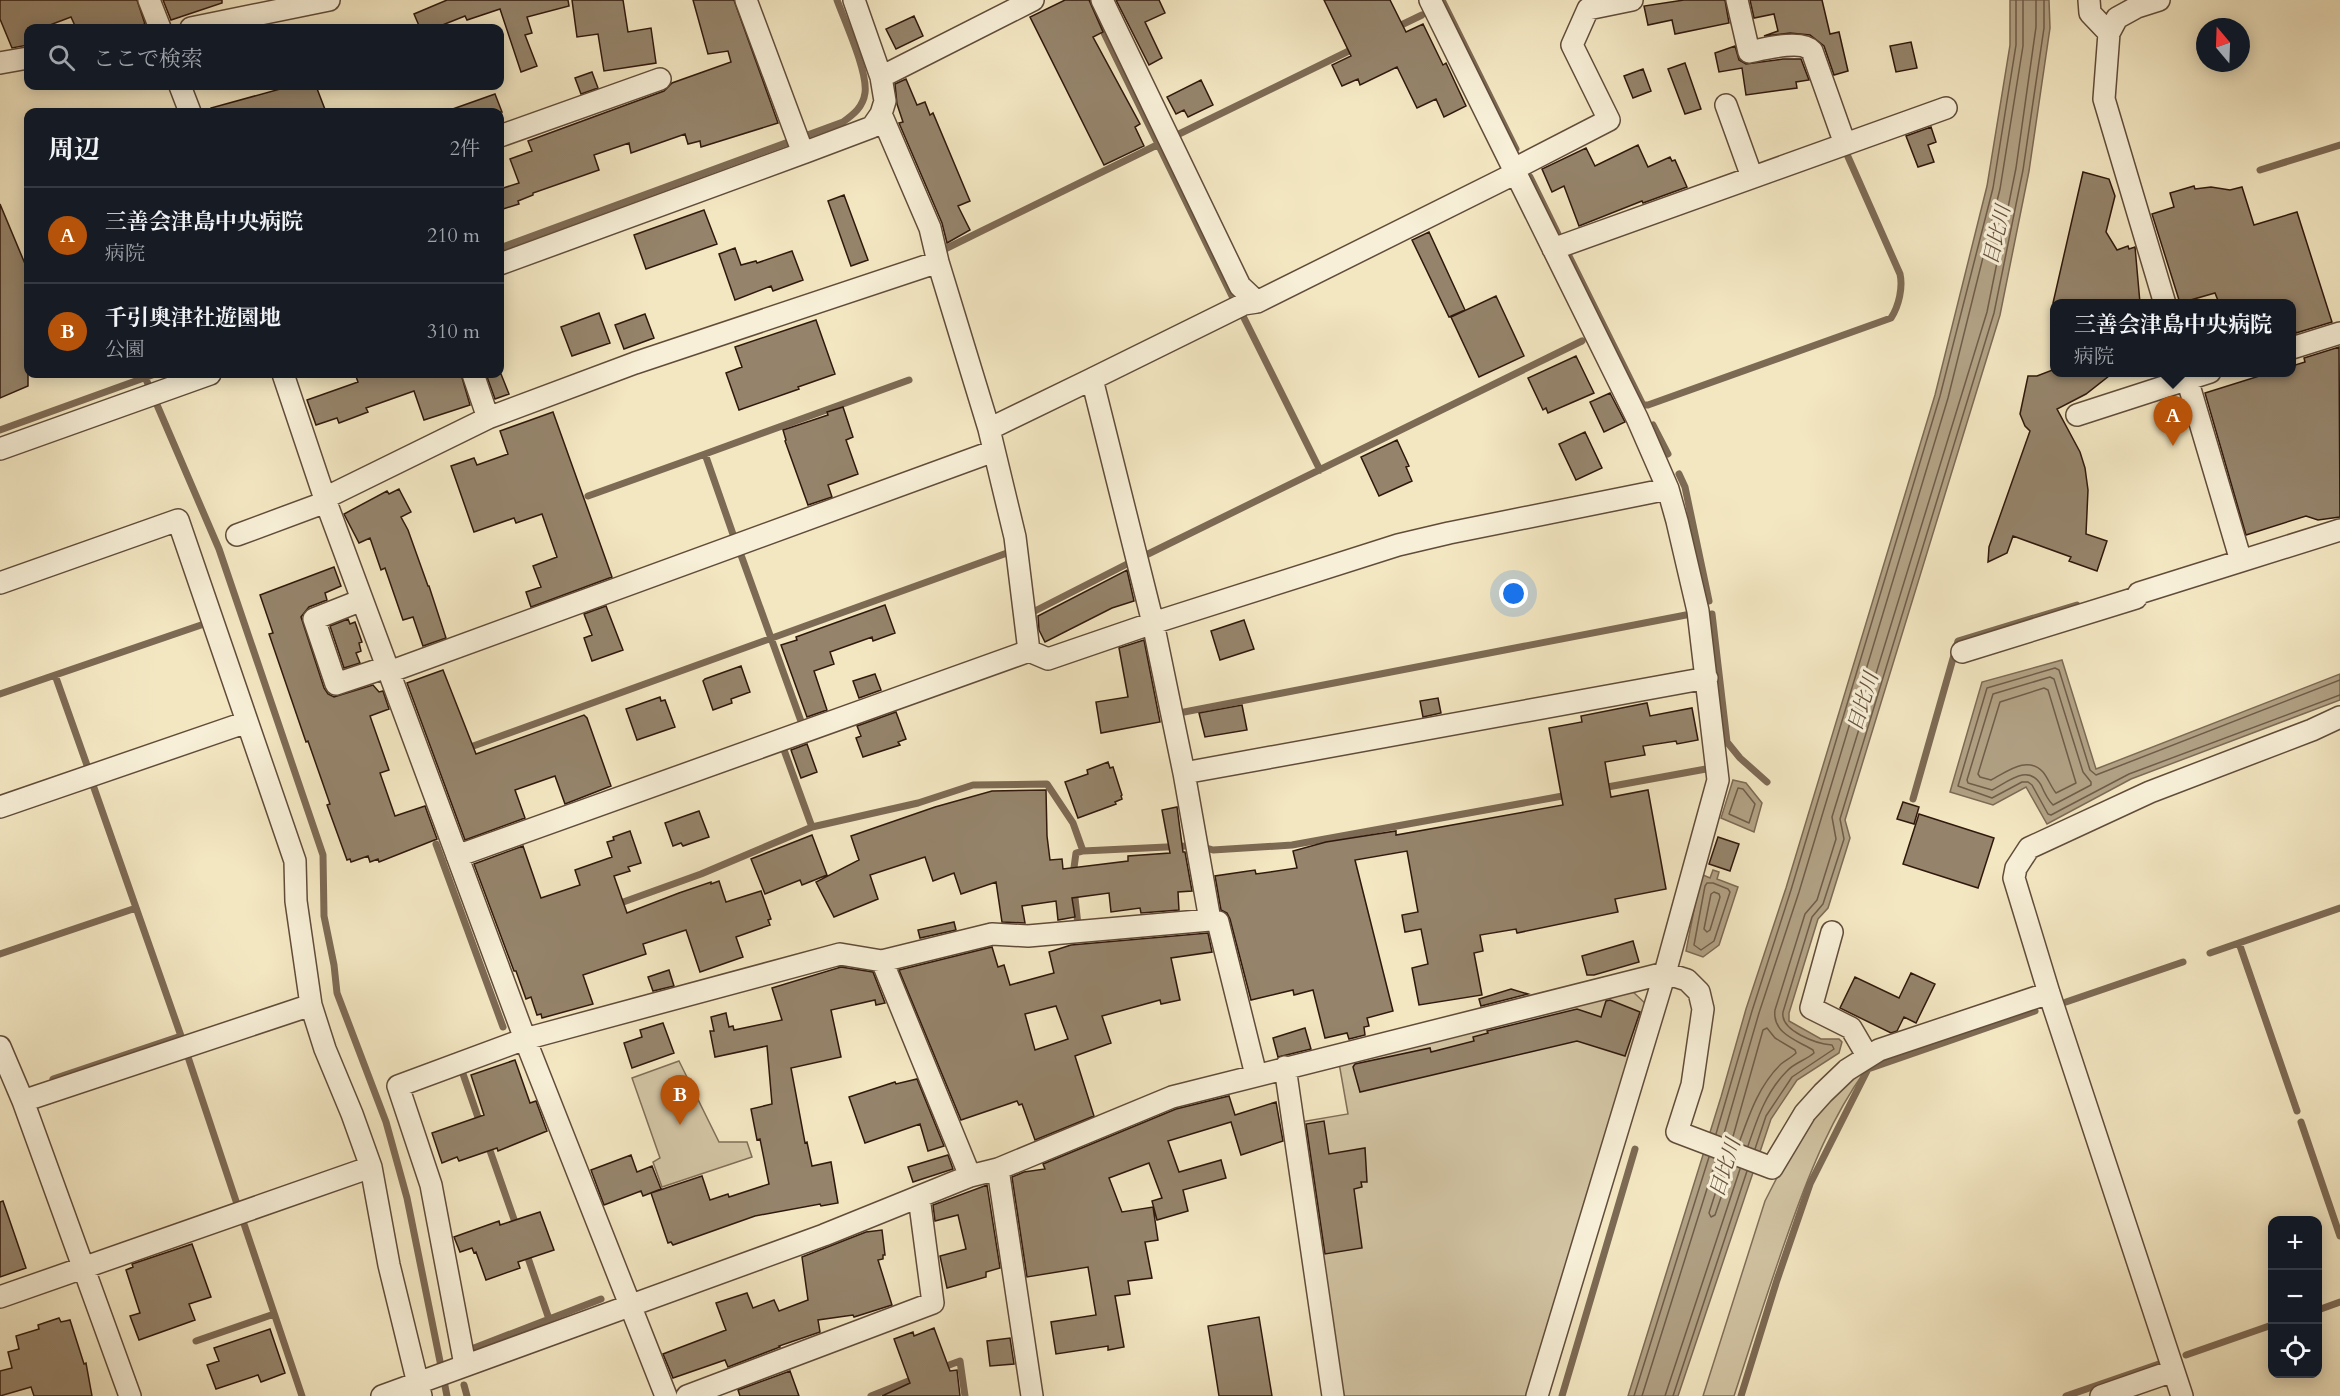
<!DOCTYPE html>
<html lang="ja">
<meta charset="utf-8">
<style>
:root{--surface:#171b24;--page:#242831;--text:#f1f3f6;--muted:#9ea1a6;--line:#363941;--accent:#b45309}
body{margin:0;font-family:Cardo,"Noto Serif JP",serif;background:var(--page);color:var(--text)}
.controls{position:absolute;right:18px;bottom:18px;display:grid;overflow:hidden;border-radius:12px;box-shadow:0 3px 15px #0003}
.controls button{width:54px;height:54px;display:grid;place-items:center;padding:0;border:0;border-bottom:2px solid var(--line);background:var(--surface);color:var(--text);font:30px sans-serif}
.compass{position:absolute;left:2196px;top:18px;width:54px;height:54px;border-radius:50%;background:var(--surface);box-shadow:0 3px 15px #0003;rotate:341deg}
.you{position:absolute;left:1514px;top:594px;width:21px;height:21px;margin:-15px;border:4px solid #fff;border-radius:50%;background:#1a73e8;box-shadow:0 0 0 9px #1a73e833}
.badge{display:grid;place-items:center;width:39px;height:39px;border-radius:50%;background:var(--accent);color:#fff;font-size:20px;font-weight:700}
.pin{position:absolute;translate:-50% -50px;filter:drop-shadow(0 2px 3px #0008)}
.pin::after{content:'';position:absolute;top:32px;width:21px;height:18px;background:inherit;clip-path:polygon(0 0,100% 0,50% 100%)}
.popup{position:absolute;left:2050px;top:299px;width:246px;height:78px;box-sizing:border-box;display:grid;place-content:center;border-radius:12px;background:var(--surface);filter:drop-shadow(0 2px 4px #0005);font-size:20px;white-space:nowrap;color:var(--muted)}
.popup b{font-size:22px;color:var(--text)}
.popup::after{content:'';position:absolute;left:50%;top:100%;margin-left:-12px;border:12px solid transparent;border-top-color:var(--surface)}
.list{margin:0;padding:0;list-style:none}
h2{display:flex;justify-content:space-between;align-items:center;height:78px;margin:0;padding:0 24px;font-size:26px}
h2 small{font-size:20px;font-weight:400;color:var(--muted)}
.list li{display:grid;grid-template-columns:39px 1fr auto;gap:18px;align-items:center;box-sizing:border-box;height:96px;padding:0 24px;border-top:2px solid var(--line)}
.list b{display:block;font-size:22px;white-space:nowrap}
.list p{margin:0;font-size:20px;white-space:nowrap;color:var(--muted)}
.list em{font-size:20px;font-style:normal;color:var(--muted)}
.icon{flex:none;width:33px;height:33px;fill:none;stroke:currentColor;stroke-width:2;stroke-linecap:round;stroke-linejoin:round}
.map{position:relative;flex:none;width:2340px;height:1396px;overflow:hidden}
.search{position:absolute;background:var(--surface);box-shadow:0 3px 15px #0003;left:24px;top:24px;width:480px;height:66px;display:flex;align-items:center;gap:15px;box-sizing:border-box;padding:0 21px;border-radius:12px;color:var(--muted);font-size:22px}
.panel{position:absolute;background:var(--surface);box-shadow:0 3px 15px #0003;left:24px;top:108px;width:480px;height:270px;border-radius:12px}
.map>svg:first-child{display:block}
.green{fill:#d2c4a3;stroke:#816e58;stroke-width:1.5}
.water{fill:#b1a184;stroke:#7d6a54;stroke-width:1.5}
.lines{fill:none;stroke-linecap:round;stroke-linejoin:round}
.shore{stroke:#705c48;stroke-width:1.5}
.stream{stroke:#7d6a54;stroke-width:7}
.building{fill:#95846b;stroke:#30180c;stroke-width:1.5;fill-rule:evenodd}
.minor-casing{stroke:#614c3a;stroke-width:24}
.minor{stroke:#f7efd7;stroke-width:21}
.labels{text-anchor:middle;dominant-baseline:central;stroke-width:6;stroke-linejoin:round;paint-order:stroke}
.water-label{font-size:20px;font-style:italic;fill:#644f3c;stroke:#f7efd7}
</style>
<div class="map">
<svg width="2340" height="1396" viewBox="0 0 2340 1396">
<rect width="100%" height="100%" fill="#f3e7c2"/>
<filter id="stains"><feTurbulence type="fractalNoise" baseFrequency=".00333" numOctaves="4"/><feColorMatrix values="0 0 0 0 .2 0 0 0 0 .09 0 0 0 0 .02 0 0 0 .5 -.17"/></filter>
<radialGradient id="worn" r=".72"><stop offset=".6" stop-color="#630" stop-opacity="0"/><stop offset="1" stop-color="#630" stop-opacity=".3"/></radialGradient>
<path class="green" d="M1632,991l15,14 -119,391h-187l-41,-274 48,-8 -9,-51z
M679,1061l40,81h28l5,15 -90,30 -9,-25 7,-4 -28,-80z
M1862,1068l3,3c-33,46 -54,98 -73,151 -21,58 -39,116 -58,174h-31l62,-195 25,-49 20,-32z"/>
<path class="water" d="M2010,0h39l1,28 -21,143 -29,144 -155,505 5,18 -22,70 -10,11 -29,94v8l32,18h18l3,3 -3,11 -42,27 -26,39 -93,277h-50l93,-299 25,-88 40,-121 149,-493 52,-209 23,-141z
M2062,660l34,109 244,-95v26l-209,79 -84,45 -21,-37 -33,18 -43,-13 32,-110z
M1733,780l13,3 16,20 -8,29 -33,-14z
M1713,870l6,2 -2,7 21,8 -19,58 -16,12 -17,-6 15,-77 9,4z"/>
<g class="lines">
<path class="shore" d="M2050,677l4,2 29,93 8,10v3l-38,20c-5,-5 -9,-13 -12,-20 -13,-22 -33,-3 -49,5l-24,-7 -1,-3 26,-86z
M2340,680l-244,95 -6,-5 -31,-100 -4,-2 -68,20 -29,98 34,12 30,-16h6l4,3 16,29 3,1 78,-41 211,-79
M2044,688l4,2 28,93 -20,10c-5,-6 -8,-15 -13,-21 -16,-17 -36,0 -52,8l-11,-3 -2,-3 22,-72z
M1738,788l5,1 12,15 -6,19 -20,-9z
M1707,883h6l15,6 2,3 -16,49 -13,9 -7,-5 11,-59z
M1714,892l5,2 1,3 -10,33 -3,2 -3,-3 7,-35z
M1716,1134l36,-123 39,-121 149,-494 53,-208 23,-143v-45
M1723,1137l36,-124 40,-121 149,-494 52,-209 23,-143v-46
M1732,1140l31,-110 4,-2 8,10 20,12 1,3c-4,4 -10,7 -15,11 -22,21 -32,51 -42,79
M1748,1146c9,-27 18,-54 39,-75 7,-8 19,-11 27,-18l-1,-3c-17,-10 -41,-17 -38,-40l30,-96 12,-14 19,-61 -4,-22 155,-505 29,-144 20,-141v-27
M1755,1149l11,-33 26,-39 42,-28 -2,-4c-15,-1 -52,-14 -49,-33l29,-95 11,-13 21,-65 -4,-20 154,-506 29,-143 21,-142v-28
M1725,1163l-16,50 2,4 4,-2 17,-50
M1634,1396l75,-239
M1642,1396l74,-236
M1665,1396l75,-227
M1673,1396l74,-225"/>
<path class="stream" d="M1088,0l144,296
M1442,0l74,149
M1395,28l27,-13
M1179,134l176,-86
M2260,170l80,-25
M1530,177l28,57
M500,248l343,-126c11,-8 20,-15 22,-29 3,-21 -20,-71 -28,-93
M947,248l212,-104
M1569,256l74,149h5l243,-87c8,-12 12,-31 9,-44l-55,-124
M1242,314l78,156
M145,377l74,172 104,306 1,61 10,49 3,28 49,129 21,76 40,198
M1653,425l15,29
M0,430l155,-56
M705,454l204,-74
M1679,474l6,13 24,114
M588,496l117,-42 30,86
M741,555l61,169 -3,1
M1144,556l438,-215
M1029,614l104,-53
M1712,614l15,128 13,16 27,24
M55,675l33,93
M0,694l204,-70
M1179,713l512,-99
M465,749l542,-196
M1602,788l104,-19
M1913,799l45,-158 119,-36
M812,827l106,-24 55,-18 74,-1 26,39 10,28 104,-5
M436,844l67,183
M1203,847l10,3 79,-5 276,-50
M1073,875l3,-22 7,-2
M1074,889l4,36
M615,905l86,-31 111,-47 -28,-77
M2239,943l58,168
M2210,953l130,-45
M0,954l136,-46
M2066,1002l117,-40
M187,1054l50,150
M467,1069l-5,2 19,55
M53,1079l128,-43 -88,-251
M2301,1122l39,114
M487,1142l30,86
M244,1224l58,172
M526,1252l23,67
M2318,1310l22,-8
M196,1341l78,-27
M474,1348l127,-49
M2186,1355l86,-30
M941,1368l19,-7 5,35
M464,1385l3,11
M871,1396l45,-18
M1562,1396l73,-247
M1741,1396l36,-116 33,-96 58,-115 167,-58
M2066,1396l96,-33"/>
</g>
<path class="building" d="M0,0h137l8,24 -12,4h-57l-5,-11 -29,11h-14v17l-16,3 -12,-29z
M163,0h59v3l-51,17z
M447,0h121l1,6 -42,11 5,16 -7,2 12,31 -16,6 -21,-63 -33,11 -2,-4 -30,12h-15l-6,-14z
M572,0h51l5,32 23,-4 5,35 -52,8 -6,-37 -21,3z
M693,0h41l44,123 -77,24 -1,-6 -12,3 -3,-10 -54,19 -2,-10 -35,12 5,15 -66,23v2l-15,6 1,3 -16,5 -3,-10v-10l19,-6 -9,-24 22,-8 -4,-10 136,-50 8,-8 59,-21 -3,-11 -20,3z
M1065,0h24l14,32 -10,5 47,87 -5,3 9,19 -40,19 -74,-148z
M1116,0h43l6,13 -20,9 17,36 -13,7z
M1324,0h66l16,32 17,-8 20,41 3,-2 20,43 -22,11 -8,-18 -19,9 -20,-41 -37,18 -2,-6 -16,7 -10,-21 19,-9z
M1684,0h41l4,23 -54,11 -3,-14 -24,5 -4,-19z
M1750,0h72l8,34 9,-2 9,39 -14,4 -10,-29 -14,-11 -20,-2 -26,3 14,-5 -4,-17 -20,4z
M914,16l9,20 -27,13 -10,-20z
M1911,42l6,26 -21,4 -6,-26z
M1735,46l4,14 7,4 37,-5h18l8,21 -13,2 1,6 -51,7 -4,-27 -23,4 -4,-19z
M1685,63l16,46 -16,5 -17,-45z
M1643,69l8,22 -18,7 -9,-22z
M592,72l6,16 -17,6 -6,-16z
M906,79l11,26 8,-3 5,13 3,-2 37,88 -12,5 12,24 -23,13 -5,-20 -43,-100 4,-1 -6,-18 -2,-20z
M1201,80l12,25 -25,12 -4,-7 -8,4 -9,-17z
M291,86h25l10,26h-114l-1,-4z
M495,94l7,18h-51l-1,-2z
M1931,127l5,15 -8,3 6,17 -16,5 -12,-31z
M1638,145l10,22 22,-10 2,4 3,-1 12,27 -44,16 -1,-2 -63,25 -15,-40 -12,6 -10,-23 44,-21 9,18z
M2083,172l26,7 6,17 -9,36 11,18 11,-4 1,3 6,-2 5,56h-87z
M2194,186l1,3 16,-2 19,3 12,-3 12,38 43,-13 35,110 -36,11 -4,-14v-16h-73l-4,-10 -35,10 -28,-89 22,-7 -4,-14z
M844,195l24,65 -17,6 -23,-65z
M0,204l28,67v115l-28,12z
M704,210l13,34 -71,25 -12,-34z
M1429,232l36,78 -16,7 -37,-77z
M735,248l6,17 15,-4 1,2 35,-12 11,29 -30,11 -2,-5 -36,14 -16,-46z
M1496,296l28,60 -45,21 -28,-60z
M599,313l11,30 -38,13 -11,-29z
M645,314l9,24 -30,11 -9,-24z
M816,320l19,54 -37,13 1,2 -60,21 -13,-37 16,-6 -7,-20z
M2339,347l1,170 -22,3 -12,-4 -60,19 -41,-142 67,-21h20v-6l13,-4 -1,-4z
M1576,356l18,37 -46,20 -2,-5 -3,2 -15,-32z
M2055,369v3h59l-28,22 -29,15 23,43 5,16 3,22 -2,44 21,7 -10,30 -28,-10 2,-4 -58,-21 -6,17 -19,9 1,-15 41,-116 -5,-5 -5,-12 8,-38h9z
M355,374h106l9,31 -46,15 -10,-29 -48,17 2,4 -29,11 -2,-5 -21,7 -9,-25 51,-18z
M486,374h15l8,20 -14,5z
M1610,393l15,29 -21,10 -14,-30z
M843,407l10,30 -7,3 12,34 -30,11 4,12 -24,8 -23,-64 1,-1 -3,-10 45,-15 -1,-3z
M553,412l59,165 -81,30 -5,-15 15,-5 -8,-21 24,-9 -15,-43 -26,9 -2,-5 -40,14 -23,-66 23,-8 3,7 31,-11 -8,-23z
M1585,432l17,36 -26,12 -17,-36z
M1397,440l12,26 -3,1 6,14 -33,15 -18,-39z
M399,489l12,23 -10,5 7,13 20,56h1l17,52 -23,8 -10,-29 -10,3 -18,-52 -4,2 -11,-32 -11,5 -15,-29 43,-23 2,3z
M334,567l7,19 -16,7 2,7 -18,7 -8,10 23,71 4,6 6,3 39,-12 6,7 4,-1 6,18 -19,7 19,54 -9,3 15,43 30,-10 12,33 -58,23 -1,-3 -8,3 -2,-6 -17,6 -1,-3 -3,1 -20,-55 3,-1 -22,-63 -2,1 -37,-108 4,-1 -13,-38z
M1127,570l7,31 -22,7 -67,34 -6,-12 -1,-14z
M885,605l10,28 -22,8 -1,-4 -42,15 4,12 -20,7 13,39 -20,7 -26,-72 16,-5 -1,-3z
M606,606l17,44 -31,11 -8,-23 8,-3 -8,-21z
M348,619l2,5 5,-2 7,20 -3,1 2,8 -5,2 4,10 -16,5 -14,-42z
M1244,620l10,29 -34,11 -9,-29z
M1144,640l16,82 -59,11 -5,-31 32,-5 -9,-49z
M741,666l9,26 -19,7 1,4 -19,7 -10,-29 2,-2z
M443,670l33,84 108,-39 3,3 24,68 -46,18 -10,-28 -40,14 10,28 -60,22 -58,-157z
M875,674l6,16 -22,8 -6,-17z
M660,697l1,4 4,-1 10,27 -38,13 -11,-31z
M1438,698l3,15 -18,4 -3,-16z
M1647,703l3,13 42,-8 6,32 -21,4 -1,-3 -33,5 2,9 -40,7 6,35 37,-7 18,99 -51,10 3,13 -101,21 -1,-4 -36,6 3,16 -9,2 8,42 -63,10 -7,-37 16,-4 -7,-35 -16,3 -3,-17 16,-3 -11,-61 -52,9 38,151 -26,7 2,8 -5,1 1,8 -16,4 -2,-6 -22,5 -12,-48 -19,5 -1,-5 -42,10 -21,-81 -3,-6 -6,-3 -6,-34 40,-6 1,4 41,-6 -4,-17 33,-9 70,-11v4l167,-30 -14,-77 33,-6 -1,-6z
M1242,705l5,25 -42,7 -6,-24z
M896,712l10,27 -8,3 2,3 -37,12 -7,-19 5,-2 -4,-10z
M807,744l10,28 -16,6 -10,-28z
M1108,762l2,6 3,-1 9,28 -1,1 1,3 -7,3 1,2 -38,14 -13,-36 23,-8 -1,-4z
M1046,790l1,46 3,24 12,-1 1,10 65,-8v-5l42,-3 -8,-43 15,-3 6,45h2l7,39 -14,1 1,18 -38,3 -1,-5 -29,4 -2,-19 -37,5 3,19 -17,3 -2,-19 -34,5 3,17 -23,-1 -6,-40 -35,12 -7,-21 -21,8 -8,-24 -55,18 8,24 -44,18 -18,-35 43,-22 -8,-24 84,-29 57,-16z
M1903,802l16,5 -5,17 -17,-5z
M699,811l10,26 -26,9 -2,-3 -8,3 -8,-23z
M1919,814l75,24 -16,50 -75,-24z
M630,831l11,32 -13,4 2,4 -16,5 13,37 52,-20 32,-11v2l8,-3 7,21 35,-11 10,28 -3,1 2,5 -34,12 7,20 -43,15 -14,-42 -43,14 3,10 -63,21 10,29 -51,14 -1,-4 -4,1 -6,-18 -5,2 -10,-28h-2l-40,-107 49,-18 18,52 39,-13 -5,-15 37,-13 -5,-15 7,-2 -1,-3z
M812,835l15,40 -25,10 -2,-5 -35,14 -14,-35z
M1718,837l21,7 -9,27 -21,-7z
M954,922l2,8 -36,8 -2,-8z
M1208,933l4,19 -41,6 9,42 -19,4 -1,-4 -58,16 9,27 -36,13 19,60 -59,24 -13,-36 -3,1 -2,-4 -56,19 -62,-150 93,-23 6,20 6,-2 6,20 44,-12 -5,-21 22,-7zM1056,1006l12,33 -33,11 -10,-36z
M1633,941l6,21 -45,13h-7l-5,-19z
M841,967l32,5 12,31 -9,2 -1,-5 -44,10 10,47 -50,11 14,75 2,-1 5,24 19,-4 7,41 -17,3 -1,-2 -65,12 -82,29 -2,-3 -3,1 -17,-50 51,-17 8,24 18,-6 1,3 40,-13 -9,-45 -3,1 -6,-31 21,-5 -5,-58 -52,11 -5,-26h4l-3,-14 15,-4 3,14 4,-1 1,4 48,-10 -10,-32z
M669,970l5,16 -21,5 -5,-14z
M1911,973l24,11 -19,39 -12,-6 -7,14 -6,2 -51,-25 15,-31 44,21z
M1511,989l17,5 -47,12 -2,-7z
M1610,1000l30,12 -15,44 -48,-15 -217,51 -7,-25 2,-3 75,-16 1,4 43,-11 -1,-4 15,-4 -1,-2 90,-22 24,8 5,-16z
M663,1023l11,30 -42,15 -8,-25 18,-6 -2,-7z
M1305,1028l6,21 -33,8 -5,-19z
M515,1060l15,43 6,-2 11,30 -49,20 -1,-3 -38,13 -2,-4 -15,6 -10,-30 52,-18 -13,-40z
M917,1079l27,67 -16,5 -8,-27 -55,19 -16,-46 46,-15 1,2z
M1229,1096l6,19 41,-13 7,39 -42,14 -10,-33 -63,19 11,31 42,-12 5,18 -43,12 5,21 -31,9 -5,-19 10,-3 -13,-35 -40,15 13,34 31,-5 5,33 -13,2 7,36 -24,3 2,13 -15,2 9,51 -16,3v-4l-52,8 -5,-32 45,-7 -8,-48 -61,10 -15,-100 12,-5 21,-3 -2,-5 133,-55z
M1324,1121l5,33 36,-6 2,34h-6l1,5 -8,2 8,59 -37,6 -19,-130z
M631,1155l6,17 15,-6 9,23 -18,7 -2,-5 -37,14 -13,-35z
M948,1155l5,14 -40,13 -5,-15z
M987,1185l13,83 -14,4v5l-39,11 -7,-32 26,-7 -8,-34 -23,6 -2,-16z
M3,1201l23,67 -26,9v-75z
M540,1212l14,38 -36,12 2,6 -34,12 -10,-28 -2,1 -2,-5 -12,4 -6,-15 45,-16 1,4z
M882,1230l3,25h-2v4l-5,1 14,45 -38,12 -1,-2 -35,5 2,12 -41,14 1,1 -52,20 -3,-7 -52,18 -10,-24 63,-24 -10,-27 31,-10 6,15 21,-8 5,11 29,-11 -6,-43 64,-25z
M192,1244l19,53 -22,7 6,16 -56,20 -9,-24 10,-3 -14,-43 7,-3 -1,-3z
M1259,1317l13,79h-53l-11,-70z
M59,1318l2,4 9,-2 14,44 2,-1 6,33h-58l-3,-9 -31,9v-25l12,-3 -4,-16 11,-3 -3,-13 23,-7 -1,-4z
M934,1328l16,43 7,-1 3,26h-78l28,-13 -16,-44 19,-7 1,4z
M270,1329l15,44 -24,9 -3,-7 -42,14 -9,-24 12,-4 -5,-13z
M1010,1338l4,26 -24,2 -3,-25z
M790,1371l9,25h-59l-2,-6z"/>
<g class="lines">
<defs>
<path id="minor" d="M149,0l11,28
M746,0l57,153 69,-26 9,-13
M854,0l27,77 4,24 -4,13 49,114 8,34 51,167 26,108 14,114
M1102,0l138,286 17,16
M1430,0l207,418 31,71 9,32 21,90 20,169 -53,193 -128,423
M1737,0l12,52c15,-3 52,-13 63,-1l33,93
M2089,0l1,13 19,20
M2159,0l-22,7 -20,11 -8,15 -5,66 61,205
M191,28l138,-28
M0,63l28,-5
M881,77l152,-77
M180,86l10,26
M1726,105l26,72
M500,136l160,-57
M1514,169l95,-49 -37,-75 16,-36 44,-9
M1553,249l393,-141
M500,264l303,-111
M2292,348l48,-15
M2185,372l56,189 99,-31
M283,374l43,128 199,537 141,357
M473,374l15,44
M2077,415l133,-43
M989,429l103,-50
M0,449l210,-75
M325,498l163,-80 147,-55 303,-101
M237,535l89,-33
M0,583l178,-63 117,341 1,40 15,104 14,44 27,65 19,53 18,98 32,131
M362,600l-48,19 22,65 51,-17
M1962,652l174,-54 3,-5 102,-32
M389,672l605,-221
M1184,773l523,-95
M0,807l247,-85
M457,856l572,-205 19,8 105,-36 245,-78 51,-12 219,-44
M1210,920l-26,-147 -31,-150 -61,-244 152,-75 13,-2 259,-129
M1832,932l-21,76 40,20 17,29
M882,961l88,215
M0,1047l23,54 107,295
M1285,1067l48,329
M23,1101l288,-96
M998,1169l34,227
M0,1297l371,-130
M465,1365l-34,-180 -33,-99 127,-47 315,-85 42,7 110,-27 36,2 182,-16 8,2 38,153
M382,1396l442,-161 146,-59 28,-7 174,-72 493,-124 22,7 12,12 4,17 -11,76 -15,47 95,36 33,-55 18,-20 24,-23 32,-20 170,-57
M687,1396l246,-93 -14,-106
M2101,1396l72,-25
M2182,1396l-133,-403 -35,-115 2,-10 13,-20 121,-56 162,-62 28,-13"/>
</defs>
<use href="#minor" class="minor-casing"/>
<use href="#minor" class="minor"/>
</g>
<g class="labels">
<g class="water-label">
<text transform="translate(1997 235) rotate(-77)">目比川</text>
<text transform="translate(1863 702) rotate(-73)">目比川</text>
<text transform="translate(1725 1168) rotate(-73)">目比川</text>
</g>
</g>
<rect width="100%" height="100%" filter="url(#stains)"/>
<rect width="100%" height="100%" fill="url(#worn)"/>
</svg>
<div class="controls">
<button>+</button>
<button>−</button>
<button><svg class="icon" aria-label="locate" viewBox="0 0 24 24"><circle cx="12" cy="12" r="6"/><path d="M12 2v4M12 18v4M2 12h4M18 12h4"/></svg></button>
</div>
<svg class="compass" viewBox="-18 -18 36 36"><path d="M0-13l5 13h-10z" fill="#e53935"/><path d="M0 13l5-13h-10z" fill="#9ea1a6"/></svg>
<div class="you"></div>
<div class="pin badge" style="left:2173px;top:446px">A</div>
<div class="popup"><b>三善会津島中央病院</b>病院</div>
<div class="pin badge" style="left:680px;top:1125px">B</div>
<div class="search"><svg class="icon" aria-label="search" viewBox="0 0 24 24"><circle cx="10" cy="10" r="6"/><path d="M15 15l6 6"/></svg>ここで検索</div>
<section class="panel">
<h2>周辺<small>2件</small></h2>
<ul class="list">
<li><span class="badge">A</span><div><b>三善会津島中央病院</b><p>病院</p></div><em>210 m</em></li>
<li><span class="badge">B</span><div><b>千引奥津社遊園地</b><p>公園</p></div><em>310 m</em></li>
</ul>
</section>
</div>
